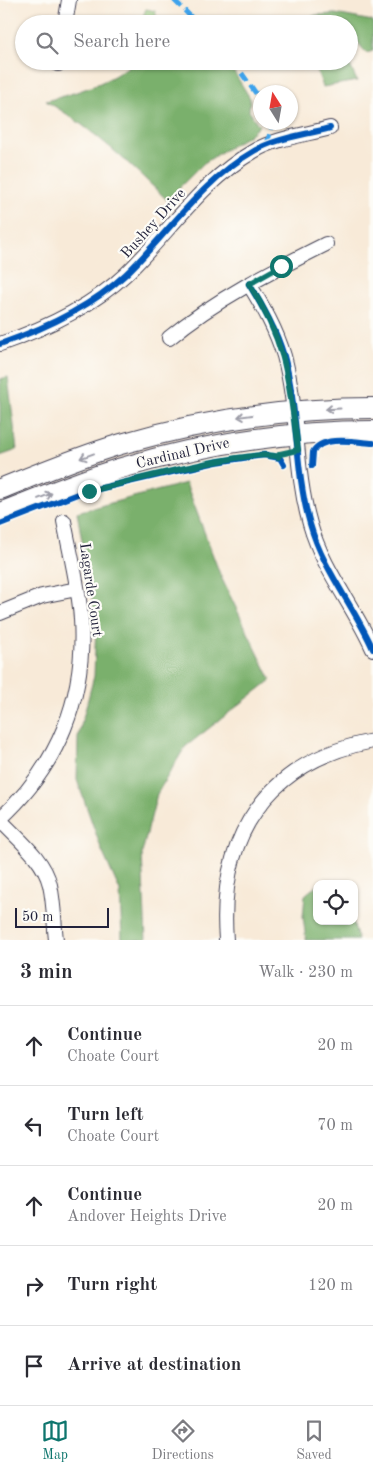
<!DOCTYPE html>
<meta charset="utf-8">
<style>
:root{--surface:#fff;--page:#f2f2f3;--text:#2b2b33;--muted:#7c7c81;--line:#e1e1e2;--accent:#0f766e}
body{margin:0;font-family:"Old Standard TT",serif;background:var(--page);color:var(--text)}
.controls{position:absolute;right:15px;bottom:15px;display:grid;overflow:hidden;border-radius:10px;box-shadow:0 1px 4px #0004}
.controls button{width:45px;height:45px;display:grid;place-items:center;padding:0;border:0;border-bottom:1px solid var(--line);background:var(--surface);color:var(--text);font:25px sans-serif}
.compass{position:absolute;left:253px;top:85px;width:45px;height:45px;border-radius:50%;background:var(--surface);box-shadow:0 1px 4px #0004;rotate:349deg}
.scale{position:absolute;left:15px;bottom:12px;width:94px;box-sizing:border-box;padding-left:5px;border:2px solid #22223b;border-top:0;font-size:14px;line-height:18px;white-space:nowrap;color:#22223b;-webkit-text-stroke:4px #fdfcf7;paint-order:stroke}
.stop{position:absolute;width:15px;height:15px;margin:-11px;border:4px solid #0f766e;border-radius:50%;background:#fff}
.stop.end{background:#0f766e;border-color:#fff;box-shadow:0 1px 5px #0008}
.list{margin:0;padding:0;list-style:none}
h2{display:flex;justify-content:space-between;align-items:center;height:65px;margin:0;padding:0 20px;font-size:21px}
h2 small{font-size:16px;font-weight:400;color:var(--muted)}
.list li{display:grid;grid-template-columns:32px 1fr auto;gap:15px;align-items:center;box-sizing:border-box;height:80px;padding:0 20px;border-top:1px solid var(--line)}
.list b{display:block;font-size:19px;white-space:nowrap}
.list p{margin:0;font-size:16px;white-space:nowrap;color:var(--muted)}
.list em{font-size:16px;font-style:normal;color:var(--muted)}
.icon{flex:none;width:28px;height:28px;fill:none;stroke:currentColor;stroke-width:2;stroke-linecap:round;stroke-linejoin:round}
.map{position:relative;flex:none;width:373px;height:940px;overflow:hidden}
.search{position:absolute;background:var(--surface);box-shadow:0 1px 4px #0004;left:15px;right:15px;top:15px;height:55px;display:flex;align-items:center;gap:12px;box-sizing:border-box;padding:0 18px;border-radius:28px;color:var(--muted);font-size:19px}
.sheet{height:465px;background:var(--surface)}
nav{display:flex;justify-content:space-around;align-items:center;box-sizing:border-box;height:70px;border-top:1px solid var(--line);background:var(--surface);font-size:14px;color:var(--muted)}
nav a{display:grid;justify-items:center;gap:2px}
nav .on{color:var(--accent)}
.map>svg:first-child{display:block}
.green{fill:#98cc7c;stroke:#5d775c}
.forest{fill:#7ab06c;stroke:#4e6954}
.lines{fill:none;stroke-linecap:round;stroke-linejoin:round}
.minor-casing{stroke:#424053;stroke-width:16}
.secondary-casing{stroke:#424053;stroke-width:22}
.minor{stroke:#fff;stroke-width:14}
.secondary{stroke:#fff;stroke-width:20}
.quiet{stroke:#3ea2ec;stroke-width:5;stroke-dasharray:10 5;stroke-linecap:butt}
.cycleway-casing{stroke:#fdfcf7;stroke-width:9}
.cycleway{stroke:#0057b8;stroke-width:6}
.oneway{stroke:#9c9ca7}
.route{stroke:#0f766e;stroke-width:6}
.labels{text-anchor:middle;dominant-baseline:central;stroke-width:4.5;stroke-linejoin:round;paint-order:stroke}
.street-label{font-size:15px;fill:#22223b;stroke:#fdfcf7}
</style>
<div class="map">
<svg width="373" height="940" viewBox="0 0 373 940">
<rect width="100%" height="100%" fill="#fdfcf7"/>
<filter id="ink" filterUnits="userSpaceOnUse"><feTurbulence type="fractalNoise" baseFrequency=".02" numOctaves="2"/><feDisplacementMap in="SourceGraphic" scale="10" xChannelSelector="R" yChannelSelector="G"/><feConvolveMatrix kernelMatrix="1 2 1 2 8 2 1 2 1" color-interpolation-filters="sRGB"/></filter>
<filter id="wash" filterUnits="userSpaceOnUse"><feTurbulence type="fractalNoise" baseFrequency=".0096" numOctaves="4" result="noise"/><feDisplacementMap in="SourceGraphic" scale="20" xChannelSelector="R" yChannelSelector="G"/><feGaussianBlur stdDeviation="1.12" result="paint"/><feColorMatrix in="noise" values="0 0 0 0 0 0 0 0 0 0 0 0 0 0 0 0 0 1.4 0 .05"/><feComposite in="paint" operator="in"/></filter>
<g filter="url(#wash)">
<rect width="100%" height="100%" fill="#f8ead8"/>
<path class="green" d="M146,9l9,2 3,12 -18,1z"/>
<path class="forest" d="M335,14l38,7v30l-6,2c-7,-5 -10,-16 -18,-20v-9h-59l26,-9z
M135,61h92l23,37 -1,13 10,15 -10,9 -45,28 -37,37c-38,-37 -75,-72 -121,-99 32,-9 64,-18 89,-40z
M313,61h35l9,20 -34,6z
M8,377l9,73 -17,6v-77z
M186,483l35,94 50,103 -86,67 -28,47 -15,59 4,87h-24l-2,-49 -18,-40 -25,-71 1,-43 16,-61 2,-54 -19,-110z
M317,885v36h36l5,19h-52l-3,-23 2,-22z"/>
</g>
<g filter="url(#ink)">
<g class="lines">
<defs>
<path id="minor" d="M65,24l4,-24
M58,64v-3
M249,284c14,23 27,45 35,72 15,54 10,113 26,168 13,46 44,82 63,125
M169,338c47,-39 103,-67 157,-94
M0,344c44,-15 91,-37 126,-70 43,-41 74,-92 128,-123 22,-13 51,-16 76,-23
M0,613l42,-17 35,-7
M0,819c58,-53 86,-122 81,-200 -2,-33 -11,-66 -17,-98
M0,820c18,19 44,39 50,65 4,18 4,37 6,55
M226,940c-8,-105 42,-179 147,-199"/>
<path id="secondary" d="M0,489c40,-16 80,-33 121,-45 83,-24 166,-36 252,-36
M0,513c39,-15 78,-32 118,-44 83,-25 168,-38 255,-38"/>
</defs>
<use href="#minor" class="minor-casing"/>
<use href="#secondary" class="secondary-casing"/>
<use href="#minor" class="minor"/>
<use href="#secondary" class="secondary"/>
<path class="quiet" d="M174,0l24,24
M233,61l27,38
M267,144l6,-22"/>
<defs>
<path id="cycleway" d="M249,284c14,23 27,45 35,72 15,54 10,113 26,168 13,46 44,82 63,125
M0,344c44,-15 91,-37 126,-70 43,-41 74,-92 128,-123 22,-13 51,-16 76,-23
M312,466l1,-14c9,-17 43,-10 60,-9
M0,524l80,-31 136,-31 48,-7 16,3 4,7"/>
</defs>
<use href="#cycleway" class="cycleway-casing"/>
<use href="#cycleway" class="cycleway"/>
</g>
<defs><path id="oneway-shaft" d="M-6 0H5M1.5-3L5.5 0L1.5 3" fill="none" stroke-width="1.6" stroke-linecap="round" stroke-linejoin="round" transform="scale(1.25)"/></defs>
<g class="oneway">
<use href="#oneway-shaft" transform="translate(333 409) rotate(177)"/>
<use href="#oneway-shaft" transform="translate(245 416) rotate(172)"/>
<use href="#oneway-shaft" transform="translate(87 456) rotate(160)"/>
<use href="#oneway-shaft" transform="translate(45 496) rotate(-22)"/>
</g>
</g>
<g class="lines" filter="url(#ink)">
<path class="route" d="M89,491c34,-7 164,-44 189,-34l2,-3 18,-4c-9,-68 -11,-107 -49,-166l32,-18"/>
</g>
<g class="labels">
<g class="street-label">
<text transform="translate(154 224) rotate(-48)">Bushey Drive</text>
<text transform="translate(183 454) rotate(-13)">Cardinal Drive</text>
<text transform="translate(90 590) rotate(82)">Lagarde Court</text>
</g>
</g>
</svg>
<div class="controls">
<button><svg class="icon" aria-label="locate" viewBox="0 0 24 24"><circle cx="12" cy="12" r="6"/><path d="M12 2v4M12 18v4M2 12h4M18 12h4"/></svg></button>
</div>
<svg class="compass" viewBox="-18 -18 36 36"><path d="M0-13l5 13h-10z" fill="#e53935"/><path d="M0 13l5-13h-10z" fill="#7c7c81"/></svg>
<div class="scale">50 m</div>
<div class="stop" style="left:281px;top:266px"></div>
<div class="stop end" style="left:89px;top:491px"></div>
<div class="search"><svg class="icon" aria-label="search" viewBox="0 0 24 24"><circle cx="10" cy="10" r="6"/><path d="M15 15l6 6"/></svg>Search here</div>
</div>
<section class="sheet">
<h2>3 min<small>Walk · 230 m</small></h2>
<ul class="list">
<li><svg class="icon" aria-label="ahead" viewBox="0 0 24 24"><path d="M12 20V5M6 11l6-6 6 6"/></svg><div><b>Continue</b><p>Choate Court</p></div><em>20 m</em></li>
<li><svg class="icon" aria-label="left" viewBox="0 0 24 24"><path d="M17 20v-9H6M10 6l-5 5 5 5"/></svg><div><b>Turn left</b><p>Choate Court</p></div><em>70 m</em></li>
<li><svg class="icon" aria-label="ahead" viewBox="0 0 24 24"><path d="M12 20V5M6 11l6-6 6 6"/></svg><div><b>Continue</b><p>Andover Heights Drive</p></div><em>20 m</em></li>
<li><svg class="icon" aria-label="right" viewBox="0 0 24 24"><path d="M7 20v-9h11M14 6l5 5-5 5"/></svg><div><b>Turn right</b></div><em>120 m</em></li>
<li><svg class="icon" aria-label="arrive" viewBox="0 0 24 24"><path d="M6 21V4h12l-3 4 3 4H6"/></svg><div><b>Arrive at destination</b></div></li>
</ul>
</section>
<nav>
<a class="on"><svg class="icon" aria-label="map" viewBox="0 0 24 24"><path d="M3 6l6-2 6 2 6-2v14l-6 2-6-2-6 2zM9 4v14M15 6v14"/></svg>Map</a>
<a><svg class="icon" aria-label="directions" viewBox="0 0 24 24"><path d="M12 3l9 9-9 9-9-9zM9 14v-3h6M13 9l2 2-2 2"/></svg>Directions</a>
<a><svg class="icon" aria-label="saved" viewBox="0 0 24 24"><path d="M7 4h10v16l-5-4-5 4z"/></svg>Saved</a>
</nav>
